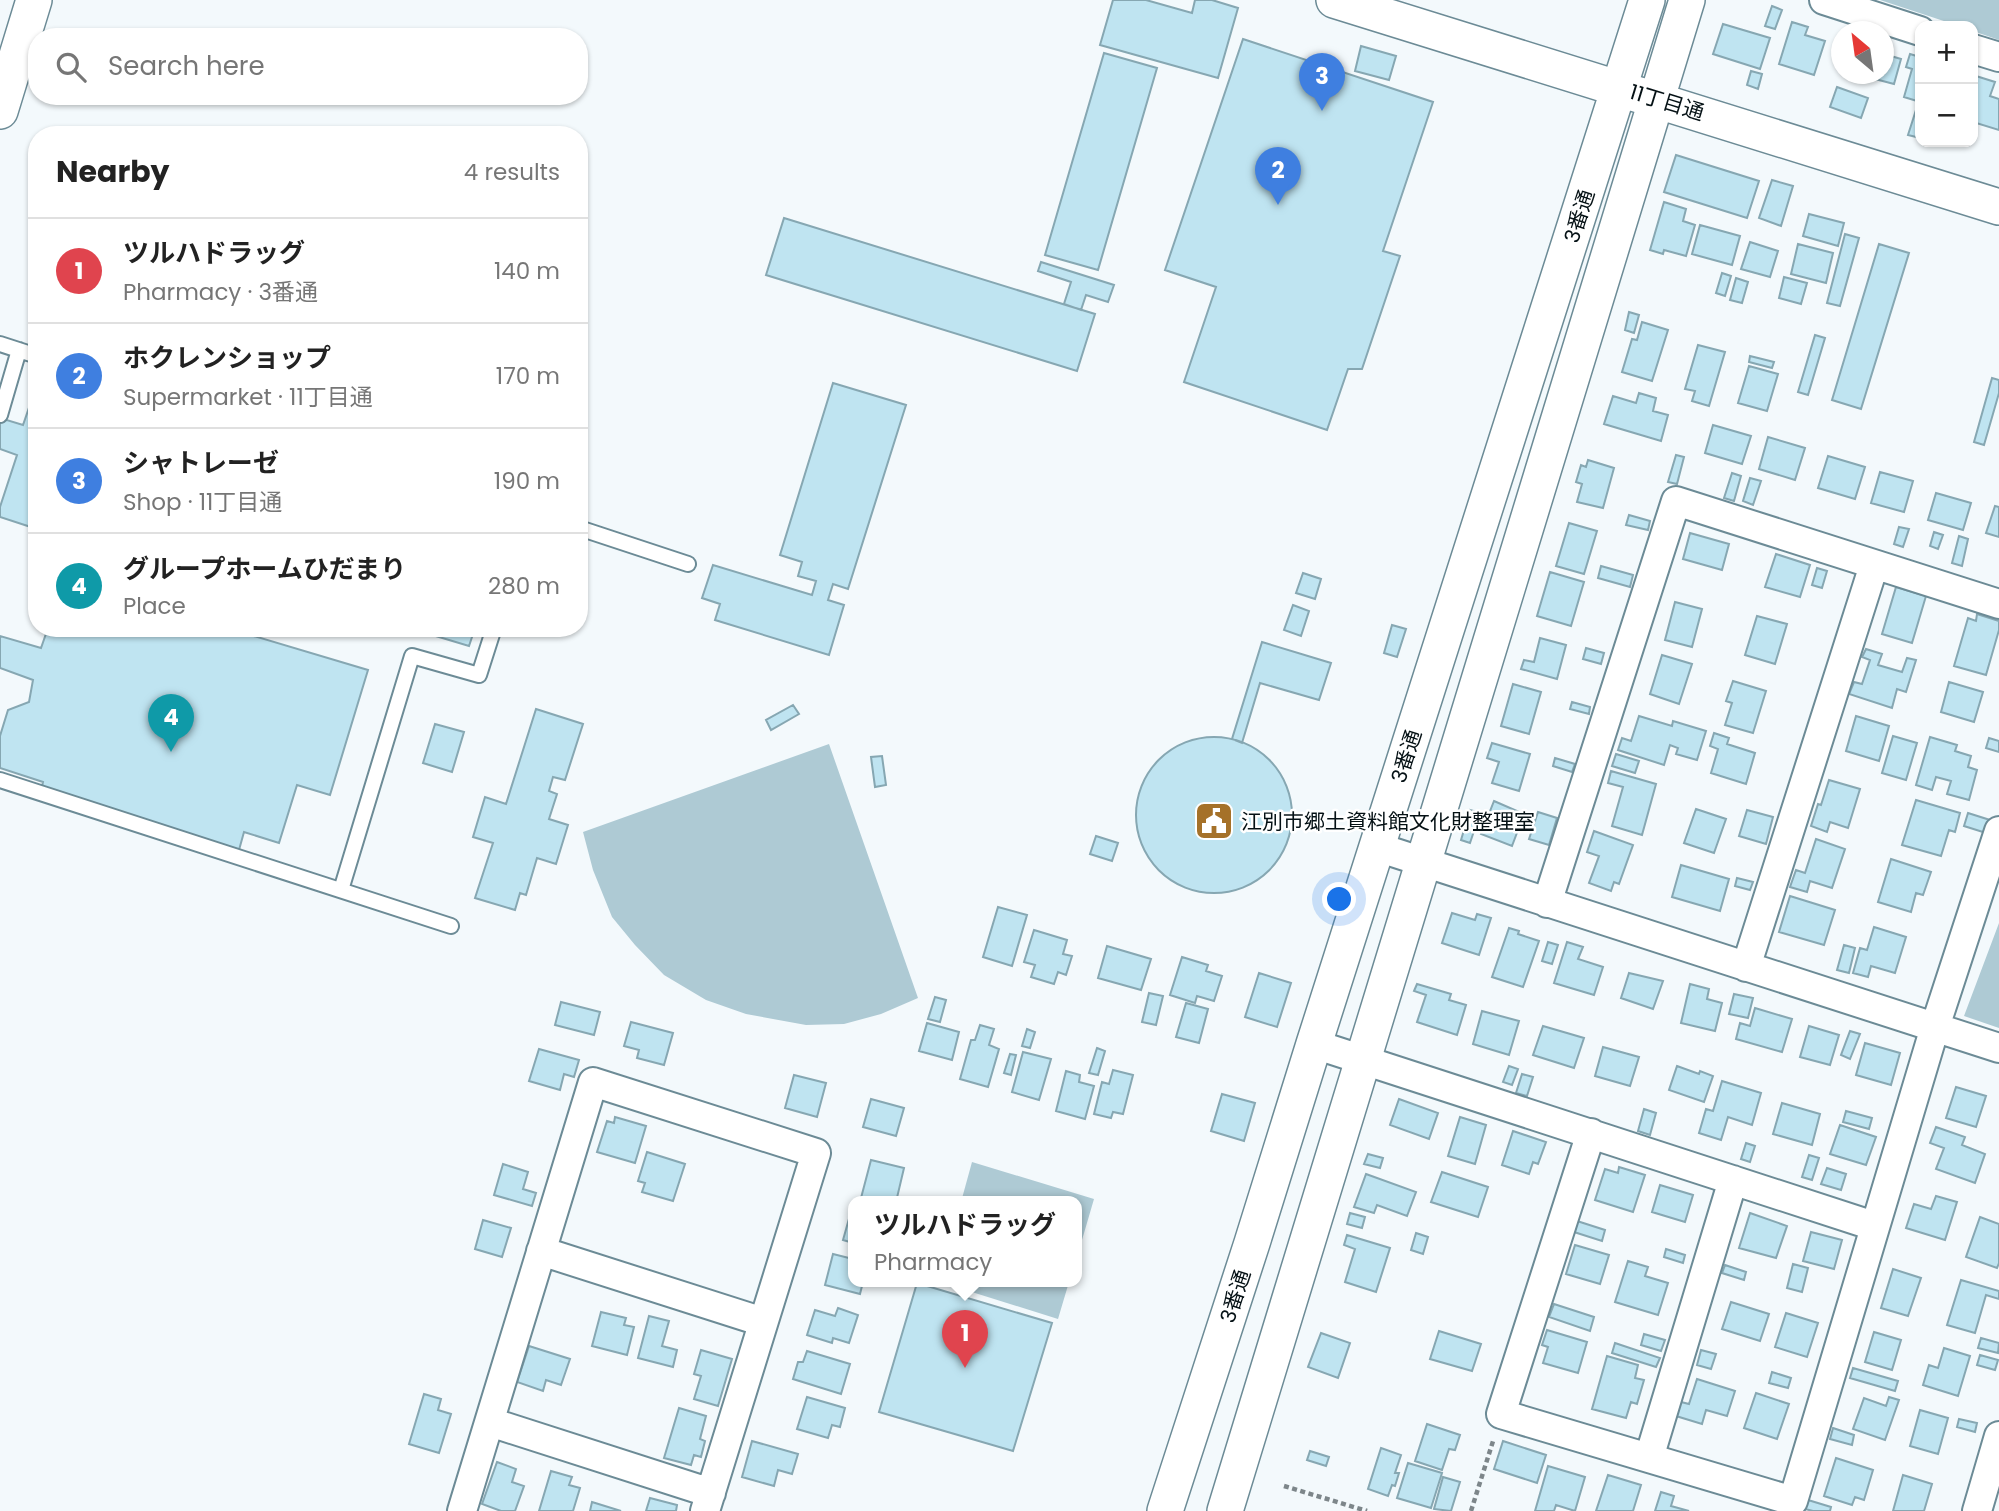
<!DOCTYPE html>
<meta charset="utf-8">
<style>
:root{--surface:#fff;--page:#f6f6f6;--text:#222;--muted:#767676;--line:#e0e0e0;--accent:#d93025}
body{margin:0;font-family:Poppins,"Noto Sans JP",sans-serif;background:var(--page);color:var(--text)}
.controls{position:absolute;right:21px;top:21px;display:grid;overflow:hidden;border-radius:14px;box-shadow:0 2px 5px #0004}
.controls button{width:63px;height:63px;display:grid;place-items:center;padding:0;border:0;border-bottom:2px solid var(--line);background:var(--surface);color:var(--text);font:35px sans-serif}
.compass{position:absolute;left:1831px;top:21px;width:63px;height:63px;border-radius:50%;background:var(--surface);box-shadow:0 2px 5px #0004;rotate:331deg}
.you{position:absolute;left:1340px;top:900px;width:24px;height:24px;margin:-18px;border:5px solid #fff;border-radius:50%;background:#1a73e8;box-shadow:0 0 0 10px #1a73e833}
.badge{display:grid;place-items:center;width:46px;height:46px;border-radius:50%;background:var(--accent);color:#fff;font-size:23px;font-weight:700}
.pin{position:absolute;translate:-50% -58px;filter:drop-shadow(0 2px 4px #0008)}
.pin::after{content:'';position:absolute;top:37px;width:24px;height:21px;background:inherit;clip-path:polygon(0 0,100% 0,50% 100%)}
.popup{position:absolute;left:848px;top:1196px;width:234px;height:91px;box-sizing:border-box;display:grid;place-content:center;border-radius:14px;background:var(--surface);filter:drop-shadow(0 2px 5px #0005);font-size:23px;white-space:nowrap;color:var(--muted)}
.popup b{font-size:26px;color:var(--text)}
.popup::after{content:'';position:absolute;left:50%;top:100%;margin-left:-14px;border:14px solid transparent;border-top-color:var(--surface)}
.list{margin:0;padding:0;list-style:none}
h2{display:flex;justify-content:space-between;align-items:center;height:91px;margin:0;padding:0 28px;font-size:30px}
h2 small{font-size:23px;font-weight:400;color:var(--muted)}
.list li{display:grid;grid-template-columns:46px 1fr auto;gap:21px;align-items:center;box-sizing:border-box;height:105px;padding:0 28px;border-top:2px solid var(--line)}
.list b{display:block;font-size:26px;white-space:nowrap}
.list p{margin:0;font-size:23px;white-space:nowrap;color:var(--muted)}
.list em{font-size:23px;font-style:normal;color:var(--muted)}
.icon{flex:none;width:38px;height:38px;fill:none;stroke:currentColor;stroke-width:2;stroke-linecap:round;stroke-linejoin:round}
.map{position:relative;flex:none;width:1999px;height:1511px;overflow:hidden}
.search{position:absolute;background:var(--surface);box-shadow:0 2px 5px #0004;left:28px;top:28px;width:560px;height:77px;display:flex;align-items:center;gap:18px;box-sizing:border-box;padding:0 24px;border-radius:28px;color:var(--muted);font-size:26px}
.panel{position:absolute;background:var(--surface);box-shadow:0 2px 5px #0004;left:28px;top:126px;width:560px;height:511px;border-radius:28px}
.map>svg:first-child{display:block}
.green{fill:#aecad4}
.building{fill:#bfe4f1;stroke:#86a7b2;stroke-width:2}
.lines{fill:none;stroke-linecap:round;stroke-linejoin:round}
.service-casing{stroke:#6c8b96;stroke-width:18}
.minor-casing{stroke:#6c8b96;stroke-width:32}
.tertiary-casing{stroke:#6c8b96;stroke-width:38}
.path{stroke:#7d868a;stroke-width:4.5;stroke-dasharray:5 3.5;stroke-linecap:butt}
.service{stroke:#fff;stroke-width:14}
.minor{stroke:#fff;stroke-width:28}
.tertiary{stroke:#fff;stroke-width:35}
.labels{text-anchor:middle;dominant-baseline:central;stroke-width:5;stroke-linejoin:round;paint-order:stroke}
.street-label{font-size:21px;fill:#051115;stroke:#fff}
.poi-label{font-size:21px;fill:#051115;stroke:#fff;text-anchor:start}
</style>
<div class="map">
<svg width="1999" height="1511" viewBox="0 0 1999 1511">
<rect width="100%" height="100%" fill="#f3f9fc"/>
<path class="green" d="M1880,0h119v40l-26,-9v-5h-14z
M829,744l89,254 -37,16 -37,10 -38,1 -60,-11 -40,-14 -42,-25 -29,-30 -23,-28 -19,-47 -10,-38z
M1999,923v105l-35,-12z
M972,1162l122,37 -17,58v-55h-116z
M940,1282h129l-11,37z"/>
<path class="building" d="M1113,0h33l46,13 3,-13h17l26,8 -20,70 -118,-33z
M1772,6l10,4 -7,19 -10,-3z
M1792,22l16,5 -3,8 20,6 -11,34 -35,-11z
M1723,24l47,14 -10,31 -47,-15z
M1243,39l190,63 -50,149 17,5 -38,113h-14l-21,61 -143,-48 32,-95 -51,-17z
M1361,46l35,10 -7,24 -34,-9z
M1104,53l53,15 -59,202 -53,-15z
M1884,54l17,5 -7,25 -38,-10h28z
M1910,54l10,3v45l-16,-5 8,-28 -6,-2z
M1751,71l11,3 -4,15 -11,-4z
M1976,76l19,6 -5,14 9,3v31l-26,-8v-36z
M1837,87l31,11 -7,20 -31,-11z
M1916,110l4,1v27l-12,-3z
M1676,155l83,26 -12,37 -83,-26z
M1772,180l21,6 -12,40 -22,-8z
M1664,202l22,7 -3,12 12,4 -9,31 -22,-6 -1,4 -13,-4z
M1809,214l35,9 -6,23 -35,-10z
M784,218l311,96 -18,57 -311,-96z
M1700,225l40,11 -8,29 -40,-11z
M1845,234l14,4 -19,68 -13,-3z
M1750,242l28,9 -8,26 -29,-8z
M1798,244l35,9 -7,30 -35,-9z
M1879,244l30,9 -48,156 -29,-9z
M1041,262l73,23 -6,17 -22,-7 -5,15 -17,-6 7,-22 -33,-11z
M1722,273l9,3 -6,20 -9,-3z
M1784,277l23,6 -6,21 -22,-6z
M1736,278l12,4 -6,21 -12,-3z
M1629,312l10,3 -5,18 -9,-3z
M1642,322l26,8 -16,51 -30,-9 10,-33 5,1z
M1815,335l10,3 -17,57 -10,-3z
M1698,345l27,7 -16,54 -17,-5 3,-10 -10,-2z
M1750,356l24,6 -2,6 -23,-6z
M1749,366l29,8 -11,37 -29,-8z
M1992,378l7,2v13l-15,52 -10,-3z
M833,383l73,22 -58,184 -15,-5 -5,16 16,5 -15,50 -114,-35 5,-16 -18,-6 11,-33 99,30 4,-14 -18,-5 4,-14 -22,-7z
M1639,393l17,5 -3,13 15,4 -7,26 -57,-17 9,-28 23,7z
M33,396l4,2v131l-37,-12v-10l17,-52 -17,-6v-31l23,7z
M1713,425l38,11 -9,28 -37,-11z
M1768,437l37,11 -10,32 -36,-11z
M1676,455l8,2 -7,27 -9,-2z
M1828,456l37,11 -10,32 -37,-11z
M1588,460l26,8 -11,40 -26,-6 5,-18 -6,-2 5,-17 5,2z
M1880,472l33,9 -9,31 -33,-9z
M1732,473l9,3 -7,25 -10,-3z
M1750,478l11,3 -8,24 -10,-4z
M1936,493l35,10 -8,27 -35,-10z
M1995,506l4,1v30l-13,-4z
M1629,515l21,6 -2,9 -22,-5z
M1569,523l28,8 -13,43 -28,-8z
M1899,527l10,2 -6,18 -9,-3z
M1934,532l9,3 -5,14 -8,-3z
M1690,533l39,11 -7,26 -39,-11z
M1959,536l9,3 -6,27 -10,-3z
M1776,554l34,11 -10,32 -35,-10z
M1601,566l32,9 -3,12 -32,-9z
M1817,568l10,3 -5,17 -10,-3z
M1550,572l34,10 -13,44 -34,-10z
M1303,573l18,6 -6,20 -19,-6z
M1896,587l30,9 -14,47 -30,-9z
M1675,602l27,7 -10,38 -27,-7z
M1293,605l16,6 -8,25 -17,-6z
M1977,614l22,7v9l-13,45 -32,-9 14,-48 8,3z
M1757,616l30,8 -12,40 -30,-9z
M1392,625l14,4 -9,28 -13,-4z
M48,628h179l141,42 -38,125 -33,-10 -18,58 -35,-11 -5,18 -198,-59 2,-9 -43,-14v-32l8,-26 21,-8 4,-22 -33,-12v-32l41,12z
M409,628h66l-6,18z
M1540,638l26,7 -9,34 -36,-10 3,-9 10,2z
M1262,642l69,21 -12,37 -59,-17 -18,60 -10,-4z
M1586,648l18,5 -3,11 -18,-5z
M1866,649l16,5 -4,11 24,7 5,-14 9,2 -10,32 -9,-3 -5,19 -43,-14 5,-12 8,2 8,-24 -8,-3z
M1662,655l30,9 -13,40 -29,-10z
M1733,681l33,10 -13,42 -28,-8 7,-22 -6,-2z
M1949,682l34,10 -9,30 -33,-10z
M1513,684l28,8 -12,42 -28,-8z
M1572,702l18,5 -1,7 -19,-5z
M793,705l6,9 -28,16 -5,-10z
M536,709l47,15 -18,56 -12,-3 -4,14 8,3 -8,25 19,6 -12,39 -19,-6 -11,37 -6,-2 -5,17 -40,-12 18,-55 -20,-6 12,-40 21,7z
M1639,716l33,10 1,-5 33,10 -9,29 -21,-6 2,-6 -8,-3 -6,20 -46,-15 4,-12 9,3z
M1856,716l33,10 -10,35 -33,-10z
M435,724l29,8 -12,40 -29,-9z
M1714,733l15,5 -2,6 28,9 -9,31 -35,-11 7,-24 -8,-3z
M1893,736l24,7 -11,37 -24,-7z
M1930,737l27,8 -2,6 16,5 -3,11 9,3 -8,30 -22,-6 4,-13 -15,-4 -4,13 -16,-5z
M1136 815a78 78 0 1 1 156 0a78 78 0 1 1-156 0Z
M1989,738l10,3v11l-13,-4z
M1492,743l38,11 -11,37 -27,-8 7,-21 -12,-4z
M1616,754l23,7 -4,12 -23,-7z
M882,756l4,29 -11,2 -4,-30z
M1555,758l20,6 -3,8 -19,-6z
M1611,771l45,13 -14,51 -30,-9 11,-39 -15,-4z
M1829,780l31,9 -12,39 -18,-6 -3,10 -16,-6 7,-22 3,1z
M1916,800l44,13 -5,19 -6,-2 -8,26 -39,-11z
M1494,801l30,13 -12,32 -31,-12z
M1696,809l30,10 -12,34 -30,-10z
M1470,810l10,3 -10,30 -9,-3z
M1747,810l26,7 -7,27 -27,-8z
M1538,812l19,6 -8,27 -20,-6z
M1968,813l22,7 -4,13 -22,-7z
M1594,831l39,14 -14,39 -5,-2 -3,9 -22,-8 10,-27 -12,-4z
M1096,836l22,7 -6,18 -22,-7z
M1816,839l29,10 -13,39 -22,-7 -3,11 -17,-5 6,-17 9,3z
M1891,859l40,13 -8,23 -7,-2 -5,19 -33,-10z
M1681,865l48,14 -9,32 -48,-14z
M1737,878l16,4 -3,8 -15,-4z
M1790,896l45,14 -11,35 -45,-13z
M998,907l29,8 -15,51 -29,-9z
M1452,913l23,7 2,-6 14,4 -12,37 -37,-12z
M1874,927l32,10 -11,36 -24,-7 -3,11 -15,-4 7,-25 7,2z
M1509,928l10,3 -1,3 21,7 -16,46 -31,-10z
M1034,930l33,10 -4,14 9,2 -6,19 -8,-3 -4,12 -23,-7 4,-12 -11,-3z
M1548,942l10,3 -6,19 -10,-3z
M1567,942l16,5 -5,12 25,8 -9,28 -40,-12z
M1844,945l11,3 -6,25 -12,-3z
M1107,946l44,13 -10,31 -43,-12z
M1182,957l26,8 -2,6 16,5 -8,25 -17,-5 -2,7 -25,-8z
M1259,973l32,10 -14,44 -32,-10z
M1629,973l34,8 -10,28 -32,-11z
M1417,984l34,10 -2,6 17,5 -9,30 -40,-13 9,-27 -12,-4z
M1690,984l19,5 -2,10 15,4 -7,28 -34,-8z
M1149,993l14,3 -7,29 -14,-3z
M1734,994l19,4 -5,20 -19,-4z
M935,997l11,3 -6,22 -12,-3z
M561,1002l39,10 -6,23 -39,-10z
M1186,1003l22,6 -9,34 -23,-6z
M1755,1008l37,11 -10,33 -46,-13 4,-16 10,3z
M1482,1011l37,10 -10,34 -36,-11z
M631,1022l42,11 -9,32 -27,-7 2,-8 -15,-4z
M927,1023l32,9 -7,28 -33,-9z
M980,1025l14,4 -5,16 10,4 -11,38 -28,-8 11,-39h4z
M1543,1026l41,12 -10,30 -41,-13z
M1809,1026l30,9 -9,30 -30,-8z
M1027,1029l8,3 -5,16 -8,-2z
M1850,1031l10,3 -10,25 -9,-4z
M1865,1043l35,10 -9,32 -35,-10z
M1603,1047l36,10 -9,29 -35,-10z
M1097,1048l8,3 -7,24 -9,-2z
M539,1049l40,11 -5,17 -10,-3 -4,16 -31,-9z
M1023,1052l28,7 -12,41 -27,-8z
M1010,1054l6,1 -5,20 -7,-2z
M1509,1066l9,3 -6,16 -9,-3z
M1677,1066l22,8 1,-3 13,5 -9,26 -35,-12z
M1113,1070l20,5 -10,39 -10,-2 -2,6 -17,-4 8,-32 7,2z
M1066,1071l14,4 -1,7 15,4 -9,33 -29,-8z
M1522,1074l11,3 -6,19 -11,-3z
M794,1075l32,8 -9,34 -32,-9z
M1722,1081l39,12 -9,32 -24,-8 -7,23 -22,-7 7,-24 7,2z
M1956,1087l30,9 -10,31 -30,-9z
M1222,1094l33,9 -11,38 -33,-10z
M871,1099l33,9 -8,28 -33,-9z
M1399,1099l39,14 -9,26 -39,-14z
M1782,1103l38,11 -8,31 -39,-11z
M1644,1109l12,4 -6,22 -12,-4z
M1846,1111l26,7 -3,11 -26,-7z
M615,1117l31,9 -11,37 -38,-11 10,-31 7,2z
M1460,1117l26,8 -11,39 -27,-8z
M1840,1125l36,12 -10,28 -36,-11z
M1936,1127l29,10 -3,8 23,9 -10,29 -39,-14 8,-21 -14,-5z
M1513,1131l33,11 -8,22 -5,-2 -4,12 -27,-9z
M1746,1143l9,3 -5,16 -9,-3z
M647,1152l38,12 -12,37 -31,-9 3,-9 -7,-2z
M1368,1154l15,4 -3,10 -16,-4z
M1809,1155l10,3 -7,22 -10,-3z
M871,1160l33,8 -8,34h-19l-16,-4z
M503,1164l25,8 -5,17 13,4 -4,13 -38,-11z
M1619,1167l26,8 -12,37 -38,-12 10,-31 13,4z
M1827,1168l19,6 -5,16 -20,-6z
M1442,1172l46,15 -10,30 -47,-15z
M1366,1174l50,18 -9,24 -30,-11 -3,8 -20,-6z
M1660,1185l33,10 -8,27 -33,-10z
M1936,1196l21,6 -12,38 -39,-12 8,-24 17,5z
M852,1208h1v35l-10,-3z
M1350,1213l15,4 -3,11 -15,-4z
M1750,1213l37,13 -11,32 -37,-10z
M1980,1217l19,7v39l-2,5 -31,-11z
M483,1220l28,8 -9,29 -27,-8z
M1577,1221l28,9 -3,11 -28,-9z
M1811,1232l31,8 -8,29 -31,-8z
M1416,1233l12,4 -5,17 -12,-4z
M1347,1235l43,13 -14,44 -31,-10 10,-33 -11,-4z
M1575,1245l34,10 -9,29 -34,-10z
M1666,1249l19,6 -2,8 -19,-6z
M833,1254l20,5v23h10l-3,12 -35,-9z
M1628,1261l20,6 -3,9 23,7 -10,32 -43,-13z
M1793,1264l15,4 -6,24 -15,-4z
M1725,1265l21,7 -2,8 -22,-7z
M1893,1269l28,9 -13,38 -27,-8z
M1961,1280l38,11v8l-13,-4 -11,38 -28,-8z
M917,1283l135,40 -39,128 -134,-39z
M1731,1302l38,12 -9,27 -38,-12z
M1554,1304l40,13 -4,14 -41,-14z
M838,1308l20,7 -9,28 -16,-5 -1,5 -25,-8 8,-25 20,6z
M601,1312l25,6 -2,7 10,2 -7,28 -35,-9z
M1786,1313l32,10 -11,34 -32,-10z
M649,1316l20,5 -7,25 15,4 -4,17 -35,-9z
M1547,1330l40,12 -9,31 -35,-10 5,-16 -6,-2z
M1439,1331l42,13 -9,27 -42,-12z
M1874,1332l27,8 -9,30 -27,-8z
M1321,1333l29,10 -12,35 -30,-11z
M1644,1334l21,6 -4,11 -20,-6z
M1981,1338l18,5 -1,10 -20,-5z
M1615,1343l45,15 -4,9 -44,-14z
M529,1346l41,13 -9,26 -15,-5 -3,11 -26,-9z
M1944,1348l26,8 -12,40 -35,-11 6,-20 9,3z
M701,1350l31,9 -14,47 -24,-7 7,-23 -7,-2z
M1701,1350l15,4 -5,15 -14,-4z
M807,1351l43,13 -9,30 -48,-15 5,-17h5z
M1980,1355l18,5 -3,10 -18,-5z
M1607,1356l31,9 -3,13 9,2 -7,24 -6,-2 -5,16 -34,-9z
M1853,1368l45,13 -3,10 -45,-13z
M1772,1372l19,6 -3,10 -19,-5z
M1697,1379l38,12 -8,25 -21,-6 -4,14 -26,-8 5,-14 8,2z
M1756,1393l33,11 -12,35 -33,-11z
M424,1394l17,5 -3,11 13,4 -12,39 -30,-9z
M807,1397l38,11 -5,19 -8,-2 -4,13 -31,-9z
M1889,1397l10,3 -14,40 -32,-11 11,-31 22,8z
M679,1408l27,8 -6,23 5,2 -4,16 -7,-2 -3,10 -27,-7z
M1920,1410l28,8 -10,36 -28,-8z
M1959,1419l18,4 -2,9 -18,-5z
M1427,1424l33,11 -5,15 -6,-1 -7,21 -27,-9z
M1833,1428l21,7 -2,10 -22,-6z
M752,1441l46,13 -6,20 -14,-4 -4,16 -32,-9z
M1503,1441l43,14 -9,28 -43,-14z
M1381,1448l20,7 -6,18h4l-4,13 -3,-1 -4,11 -20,-7z
M1310,1451l19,6 -3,9 -19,-6z
M1836,1458l37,12 -9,30 -9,-3 -3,8 -28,-9z
M497,1462l19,7 -4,13 12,4 -9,25h-14l-19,-7z
M1408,1463l34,10 -11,35 -34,-10z
M1548,1466l37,11 -10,34 -19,-6 -2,6h-19z
M551,1471l21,6 -3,8 11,3 -7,23h-34z
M1608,1475l33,10 -8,26h-37z
M1903,1475l29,9 -8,27h-31z
M1443,1477l17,5 -9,29 -17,-2z
M1661,1492l13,4 -3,10 18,5h-34z
M650,1498l27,7 -1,6h-30z
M1808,1500l23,7 -1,4h-17l-8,-2z
M592,1502l29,9h-31z"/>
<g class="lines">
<defs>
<path id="service" d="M0,344l37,12
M0,415l19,-65
M579,528l109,36
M0,780l451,146
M341,890l71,-234 67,19 15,-47"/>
<path id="minor" d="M1824,0l96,31
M1973,49l26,8
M1377,847l622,201
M1547,903l129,-402 323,103
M1746,967l128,-402
M1314,1044l560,182
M1591,1133l-90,281 292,87 142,-474 64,-196
M541,1251l222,71
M490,1422l221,71
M1649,1458l84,-278
M462,1511l131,-429 223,71 -111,358
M1977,1511l22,-75"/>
<path id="tertiary" d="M1334,0l665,207
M0,111l34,-111
M1165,1511l87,-268 62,-199 333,-1044
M1225,1511l462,-1511"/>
</defs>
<use href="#service" class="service-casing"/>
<use href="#minor" class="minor-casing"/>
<use href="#tertiary" class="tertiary-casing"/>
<path class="path" d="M1284,1486l83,25
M1471,1511l23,-73"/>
<use href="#service" class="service"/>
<use href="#minor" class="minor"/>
<use href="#tertiary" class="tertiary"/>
</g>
<defs>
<symbol id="civic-square" viewBox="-11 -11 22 22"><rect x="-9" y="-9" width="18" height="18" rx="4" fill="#a57129" stroke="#fff"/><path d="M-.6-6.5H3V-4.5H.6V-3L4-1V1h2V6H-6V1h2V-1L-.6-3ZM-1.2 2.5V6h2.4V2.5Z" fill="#fff"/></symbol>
</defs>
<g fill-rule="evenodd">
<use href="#civic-square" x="1192" y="799" width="44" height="44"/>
</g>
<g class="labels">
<g class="street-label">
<text transform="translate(1667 102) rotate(17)">11丁目通</text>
<text transform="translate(1579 216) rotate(-72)">3番通</text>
<text transform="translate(1406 756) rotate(-72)">3番通</text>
<text transform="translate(1235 1296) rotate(-72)">3番通</text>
</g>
<g class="poi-label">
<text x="1241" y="821">江別市郷土資料館文化財整理室</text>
</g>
</g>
</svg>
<div class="controls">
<button>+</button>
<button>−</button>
</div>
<svg class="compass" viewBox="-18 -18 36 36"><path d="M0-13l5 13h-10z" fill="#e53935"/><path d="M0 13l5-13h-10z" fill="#767676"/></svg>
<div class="you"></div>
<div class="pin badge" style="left:965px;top:1368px;background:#e0444e">1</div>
<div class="popup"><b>ツルハドラッグ</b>Pharmacy</div>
<div class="pin badge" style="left:1278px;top:205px;background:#3f7fe0">2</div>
<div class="pin badge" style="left:1322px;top:111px;background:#3f7fe0">3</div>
<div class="pin badge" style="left:171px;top:752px;background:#0f9aa8">4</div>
<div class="search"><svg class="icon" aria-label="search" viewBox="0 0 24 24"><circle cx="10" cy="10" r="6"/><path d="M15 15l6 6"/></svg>Search here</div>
<section class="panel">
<h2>Nearby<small>4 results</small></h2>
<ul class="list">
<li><span class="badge" style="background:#e0444e">1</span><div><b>ツルハドラッグ</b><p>Pharmacy · 3番通</p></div><em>140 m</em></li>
<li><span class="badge" style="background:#3f7fe0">2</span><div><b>ホクレンショップ</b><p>Supermarket · 11丁目通</p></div><em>170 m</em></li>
<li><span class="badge" style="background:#3f7fe0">3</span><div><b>シャトレーゼ</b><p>Shop · 11丁目通</p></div><em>190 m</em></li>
<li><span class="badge" style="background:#0f9aa8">4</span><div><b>グループホームひだまり</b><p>Place</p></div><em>280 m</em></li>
</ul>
</section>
</div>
